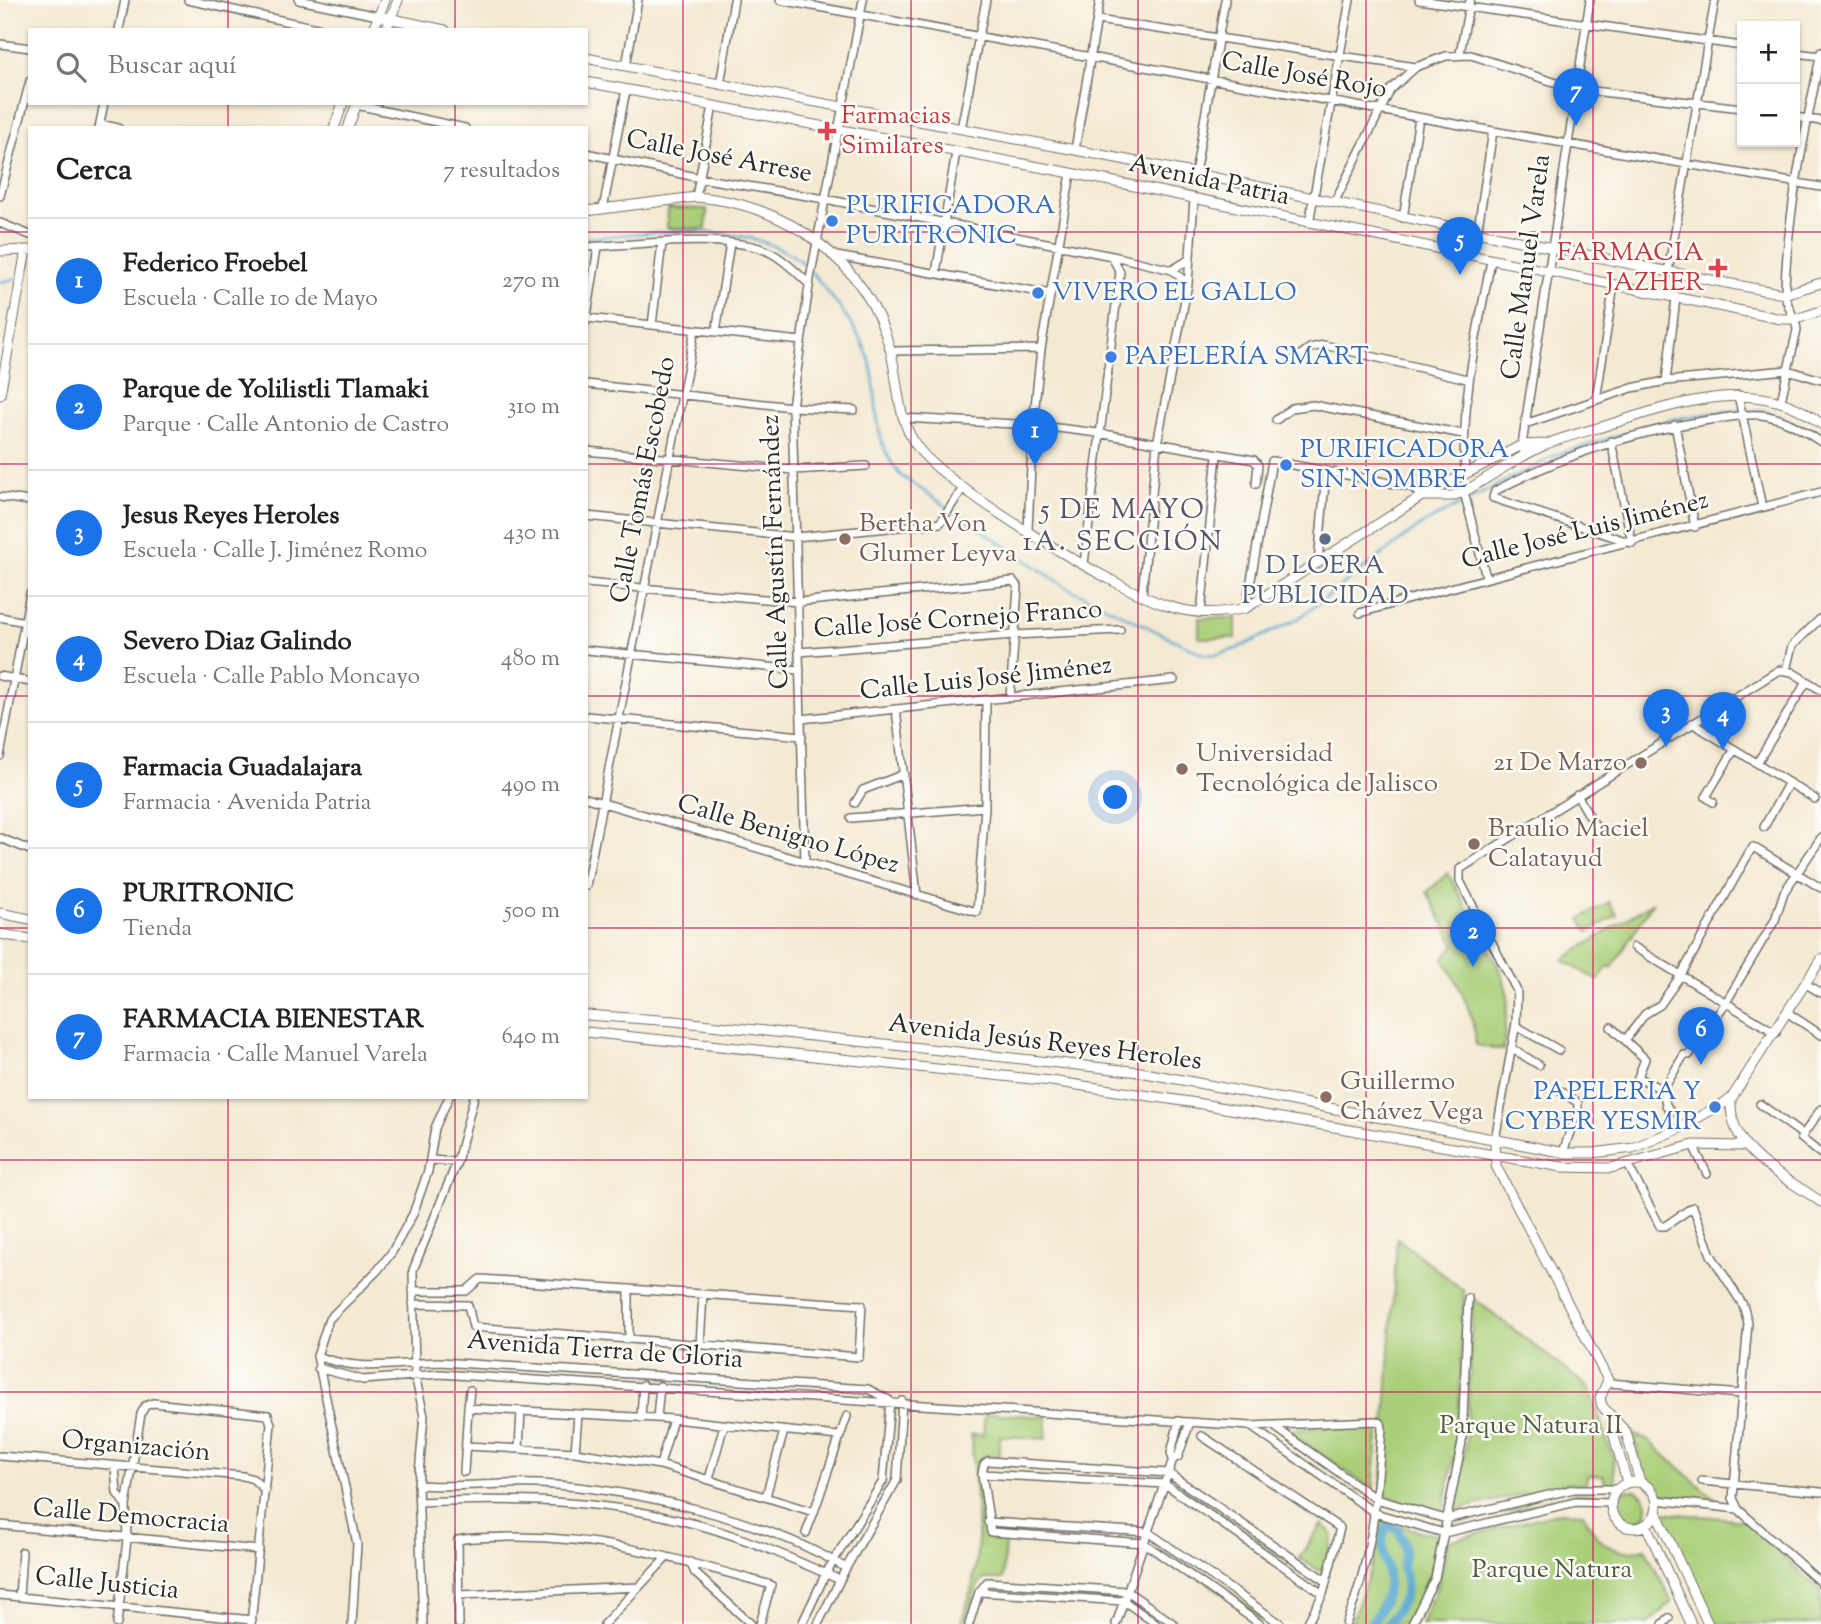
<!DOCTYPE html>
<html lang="es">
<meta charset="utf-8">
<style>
:root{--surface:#fff;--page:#f2f2f2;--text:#222;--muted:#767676;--line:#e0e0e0;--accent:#1a73e8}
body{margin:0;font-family:"Sorts Mill Goudy",serif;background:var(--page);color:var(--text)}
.controls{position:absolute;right:21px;top:21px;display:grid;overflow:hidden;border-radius:0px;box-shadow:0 2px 5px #0004}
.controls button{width:63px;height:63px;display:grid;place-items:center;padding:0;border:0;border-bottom:2px solid var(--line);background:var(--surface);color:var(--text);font:35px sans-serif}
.you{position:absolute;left:1116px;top:798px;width:24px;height:24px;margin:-18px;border:5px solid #fff;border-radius:50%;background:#1a73e8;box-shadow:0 0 0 10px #1a73e833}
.badge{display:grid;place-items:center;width:46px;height:46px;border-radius:50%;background:var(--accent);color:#fff;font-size:23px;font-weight:700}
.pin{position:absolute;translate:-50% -58px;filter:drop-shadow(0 2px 4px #0008)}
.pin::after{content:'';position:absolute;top:37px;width:24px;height:21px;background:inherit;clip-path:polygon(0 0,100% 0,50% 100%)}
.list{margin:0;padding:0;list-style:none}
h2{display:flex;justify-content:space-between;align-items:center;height:91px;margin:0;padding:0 28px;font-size:30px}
h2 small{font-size:23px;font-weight:400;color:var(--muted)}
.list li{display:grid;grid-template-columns:46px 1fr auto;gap:21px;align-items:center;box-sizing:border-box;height:126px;padding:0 28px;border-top:2px solid var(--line)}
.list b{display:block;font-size:26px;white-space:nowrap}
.list p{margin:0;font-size:23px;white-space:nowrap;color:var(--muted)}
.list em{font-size:23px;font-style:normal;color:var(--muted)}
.icon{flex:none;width:38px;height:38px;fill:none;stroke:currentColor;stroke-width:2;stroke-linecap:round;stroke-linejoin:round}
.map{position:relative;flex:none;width:1821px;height:1624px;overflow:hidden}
.search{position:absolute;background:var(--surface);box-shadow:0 2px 5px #0004;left:28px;top:28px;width:560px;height:77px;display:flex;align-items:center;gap:18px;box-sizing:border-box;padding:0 24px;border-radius:0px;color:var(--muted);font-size:26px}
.panel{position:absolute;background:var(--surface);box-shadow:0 2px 5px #0004;left:28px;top:126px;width:560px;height:973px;border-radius:0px}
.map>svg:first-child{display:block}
.green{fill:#aacf79;stroke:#6a7d52;stroke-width:2}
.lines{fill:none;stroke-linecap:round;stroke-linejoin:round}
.stream{stroke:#55a6cf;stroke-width:2.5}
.canal{stroke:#55a6cf;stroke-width:9}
.minor-casing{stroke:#716e65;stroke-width:10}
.tertiary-casing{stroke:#716e65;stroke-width:11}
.minor{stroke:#fff;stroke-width:7}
.tertiary{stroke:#fff;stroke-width:9}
.grid{fill:none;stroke:#c2185b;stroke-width:2;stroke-opacity:0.55}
.health-dot{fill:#e0444e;stroke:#fdfcf7;stroke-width:2.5}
.shop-dot{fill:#3f7fe0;stroke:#fdfcf7;stroke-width:2.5}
.education-dot{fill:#8d6e63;stroke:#fdfcf7;stroke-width:2.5}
.service-dot{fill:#5c6f8a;stroke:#fdfcf7;stroke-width:2.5}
.labels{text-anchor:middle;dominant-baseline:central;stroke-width:5;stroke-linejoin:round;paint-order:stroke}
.street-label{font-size:26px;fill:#2b2b2b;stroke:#fdfcf7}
.health-label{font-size:26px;fill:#be3a42;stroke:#fdfcf7;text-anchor:start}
.shop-label{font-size:26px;fill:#366cbe;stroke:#fdfcf7;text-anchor:start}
.education-label{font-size:26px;fill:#785e54;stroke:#fdfcf7;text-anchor:start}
.service-label{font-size:26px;fill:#4e5e75;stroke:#fdfcf7}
.park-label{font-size:26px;fill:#515c42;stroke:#fdfcf7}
.neighbourhood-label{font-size:28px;letter-spacing:2px;fill:#585367;stroke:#fdfcf7}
</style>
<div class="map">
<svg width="1821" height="1624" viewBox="0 0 1821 1624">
<rect width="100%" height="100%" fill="#fdfcf7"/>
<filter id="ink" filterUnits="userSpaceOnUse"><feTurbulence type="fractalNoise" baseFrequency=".0143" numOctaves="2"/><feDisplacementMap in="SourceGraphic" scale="14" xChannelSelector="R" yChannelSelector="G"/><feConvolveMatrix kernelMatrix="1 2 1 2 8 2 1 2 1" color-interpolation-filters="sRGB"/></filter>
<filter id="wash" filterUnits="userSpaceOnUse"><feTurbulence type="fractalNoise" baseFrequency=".00686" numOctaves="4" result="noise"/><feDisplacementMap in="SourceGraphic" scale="28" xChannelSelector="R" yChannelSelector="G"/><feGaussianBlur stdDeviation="1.57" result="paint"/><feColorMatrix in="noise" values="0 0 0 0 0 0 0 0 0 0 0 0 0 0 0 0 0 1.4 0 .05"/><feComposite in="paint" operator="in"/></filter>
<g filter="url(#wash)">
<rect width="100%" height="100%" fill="#f4e9d2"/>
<path class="green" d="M668,208l39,1 -1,20 -39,-1z
M1199,618h37v20h-37z
M1448,873l54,101 6,22 -5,54 -27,-5c-1,-31 -17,-61 -33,-86l12,-14 -28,-53z
M1609,902l8,13 -29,17 -8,-13z
M1653,902l-41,66 -4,-2 -10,15 -35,-21z
M1397,1238l67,53 -7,151 -14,71 -62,-18z
M1473,1298l116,90 24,70 2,25 -11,1v-8l-17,-1 -1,8h-14l-118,27 12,-66z
M985,1413l62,4 -1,22 -46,-3 -1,20h-15l-6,7 6,66 4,6 17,3 -2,41h-19l-6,6 -14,39h-4c29,-72 15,-117 11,-190l12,1z
M1379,1424l-6,66 -87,-60z
M1633,1434l16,7 68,60c-21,-2 -63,-1 -74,-23 -5,-13 -5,-31 -10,-44z
M1180,1485l138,96v2l-141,-96z
M1613 1507a17 17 0 1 1 34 0a17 17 0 1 1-34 0Z
M1575,1493l31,3 -29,2 -124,26z
M1561,1512l23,1c11,28 30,46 61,35l27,54 -24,22h-227l17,-39 11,-44z
M1660,1512l83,8 78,71v33h-105z
M1379,1520l60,16 -8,37 -25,51h-55l22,-62z
M1322,1524l11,11 -8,34 -4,3 -22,-14z
M1156,1544h2l116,80h-7l-111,-77z"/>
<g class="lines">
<path class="stream" d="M586,238c66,-5 157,-19 213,22 13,10 24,27 35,40 15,20 33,44 38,70 7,42 0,69 28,105l166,112 137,67 13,1 20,-6 62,-30 123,-94 137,-71 116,-35 54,-8 34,-1 59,25
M0,282l17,-4"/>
<path class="canal" d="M1370,1624c10,-11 19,-32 18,-47 -2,-19 -10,-33 -1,-51l10,2c8,13 10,24 5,38 11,23 -1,40 -15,58"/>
</g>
</g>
<g filter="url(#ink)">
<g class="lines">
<defs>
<path id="minor" d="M188,0l138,30
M299,0l79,16
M780,0l713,131 328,56
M1419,0l323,46
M1097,20l319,47
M119,30l6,-30
M0,44l30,4
M1460,53l10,-53
M1795,53l26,3
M626,66l12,-66
M720,85l14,-85
M356,105l109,23
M1795,117l26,4
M100,124l18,4
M99,128l5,-25
M961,129l25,-129
M1075,150l25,-150
M586,153l114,25 125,21 297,59 50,12 16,14
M1195,174l30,-174
M0,196l30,-115
M696,197l17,-91
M1334,203l57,-114 25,-22 30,-11 25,-1 104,34 167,19
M603,209l23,-119
M1403,218l16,-100
M0,223l30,12
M1309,223l41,-223
M1477,234l16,-103
M586,247c44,-2 149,-15 185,6 14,7 26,20 38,31
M831,255l220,39
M1172,270l18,-11
M1668,272l47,-272
M936,273l20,-121
M587,318l214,23
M586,322l12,-75
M652,325l10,-82
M716,332l14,-89
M891,351l150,-2
M1296,358l14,-10 14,-3 143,34
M1666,381l10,-83
M586,384l206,23 62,3
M1738,395l24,112
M1596,400l18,-115
M1781,401l16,-71c-1,-14 -13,-26 -12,-40 2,-77 21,-162 36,-238
M903,418l130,7 65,8 156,27 4,5 -2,19
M1276,420l16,-12 21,-3 150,29
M1525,424l107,-36 34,-7 122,-11 33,10
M1675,425l20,102
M1611,441l21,102 -139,-45 2,-7c68,-36 138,-59 214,-71 19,-2 40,-8 59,-4 20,4 36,15 53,26
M586,451l207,19 73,-4
M1525,456l-3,-11 68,-445
M1465,473c-4,-73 12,-141 26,-212
M1464,492l22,85
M0,497l30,4
M586,516l210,21 144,-14 23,-35
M1028,529l5,-104 8,-76 30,-176
M1318,563l8,-92
M1084,564l36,-292 -7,-13
M586,583l212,19 215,-21 5,6 -8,111
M1142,594l15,-150 31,-160 6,-84
M1246,608l26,-147 139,26 11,9
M1201,613l16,-158
M1360,613c153,-44 308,-80 461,-121
M0,617l25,5
M586,650l214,20
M799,652l214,-17 107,-5
M1786,670l6,-24 29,-28
M0,676l30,6
M896,709l21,186
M586,716l216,20
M801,719l373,-39
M1692,723l123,76
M0,756l30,-163
M1757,763l50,-82
M1577,795l19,32
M586,798l391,114 8,-105 1,-106
M1713,802l-7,-5 28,-47
M855,803l8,-13 41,-16
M851,818l134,-11
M1764,827l24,-43
M0,838l30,12
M1753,847l68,41
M805,862l-13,-455 18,-128 53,-279
M586,886l109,-556
M1634,947l142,86
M1806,984l15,9
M1788,1013l33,22
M1516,1026l43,24
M1611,1027l34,32 -7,18 25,13
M1626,1039l19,-25 15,-9 21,-30 69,-124
M1511,1048l28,17
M1663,1090l21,-35h5l36,-51 50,-84 9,-28 37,-54
M1663,1090l3,15 5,7
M1561,1091l17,12v6l-15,43
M1760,1104l43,31
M1821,1109l-20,29 20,16
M1495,1140l21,-117 1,-32 -57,-110v-12l319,-199 13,2 29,18
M1693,1145l14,29
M431,1160l26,2
M1628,1165l32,61h5l28,-19 18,48 32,50 5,18 -15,175 5,11 83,74
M629,1289v50
M413,1291h53l14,-12 382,26 -3,52 -386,-30 -5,-22 -55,-1
M700,1345l3,-51
M317,1356c46,17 76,7 123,6l428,27 21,11
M318,1368l45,12 77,-6 810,52 126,-5 5,2 1,5c-6,74 -8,125 -36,196
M1609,1383l132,11
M468,1408l2,-18
M641,1418l2,-33
M657,1418l3,-32
M1250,1426l125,87 69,20 132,-31 34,1
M1275,1427l101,72 70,20 128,-30h42
M1202,1436l138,92 -17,66 -16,30
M466,1446l109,6 85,13 154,47 33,-96
M519,1448l2,-37
M575,1452l3,-38
M0,1456l243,20 10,3 12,11
M1173,1459l-2,-6 8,-32
M660,1465l13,-46
M115,1467l2,26 9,13
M464,1472l4,-64 205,11 165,17
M982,1474l183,10 158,110
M709,1479l15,-54
M1702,1481l119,11
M418,1485c41,3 81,-3 122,-1 95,5 225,35 306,84
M766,1496l18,-65
M1657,1500l81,9
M419,1502c87,-4 175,-3 260,18 54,12 110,37 161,60
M988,1522l160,10 133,92
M0,1525l259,25
M806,1533l8,-21
M690,1562l5,11 56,51
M979,1592l145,9 32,23
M0,1595l252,25
M459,1595l180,-8
M19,1597l3,-45
M117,1624l10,-84 -1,-34 15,-92 4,-8 8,-3 115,12 3,9 -20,200
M352,1624l5,-80 -40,-188 12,-37 49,-49 14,-18 21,-38 15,-43 7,-43 14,-31
M423,1624l-5,-139 6,-69 -9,-41 -2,-105 44,-108 17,-65
M459,1624l-1,-84c15,-3 33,-2 49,-3 94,-2 175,23 264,48l-11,39
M604,1624l63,-67
M802,1624l24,-51 57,-92 7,-80
M818,1624l28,-56 51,-88 5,-79
M969,1624l10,-32 8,-10 140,9 47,33
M1116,1624l57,-165 5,-2 12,-35
M1260,1624l-116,-81 -153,-11 -9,-58 2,-10 4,-3 180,12 158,108
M1412,1624l23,-46 27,-136 6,-144
M1663,1624l6,-6"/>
<path id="tertiary" d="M378,16l67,14
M373,30l12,-30
M386,30l12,-30
M586,58c163,33 326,61 489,92 237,45 472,100 709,144l37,-11
M586,82l485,91 710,146h15l25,-8
M334,128l9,-25
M348,128l9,-25
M586,211l110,-14c89,6 171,64 194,152 9,32 6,67 26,96 28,42 201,145 252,161 26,9 52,8 78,2l176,-112 100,-51 25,-1
M0,251l30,-1
M0,395l26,-145
M1423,496h29l12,-4c27,-16 54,-35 83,-48 19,-8 41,-13 61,-19 66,-21 153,-52 213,-1
M0,913l30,6
M0,934l30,5
M586,1015l88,6 466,51 426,81h27l40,-5 43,-18 55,-31 90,-140
M586,1032l465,49 145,22 366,64 49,1 82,-23 50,1
M1731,1099c-3,54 52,76 90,103
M1495,1140l1,26 112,214 -8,18 2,8 24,26 14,50
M1612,1419v10l15,53
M1611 1505a23 23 0 1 1 46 0a23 23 0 1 1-46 0Z
M1656,1512l52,112
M1646,1525l45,99"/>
</defs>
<use href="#minor" class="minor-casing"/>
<use href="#tertiary" class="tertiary-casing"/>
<use href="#minor" class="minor"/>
<use href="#tertiary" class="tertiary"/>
</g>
</g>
<path class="grid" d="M228,0v30M455,0v30M683,0v1624M911,0v1624M1138,0v1624M1366,0v1624M1593,0v1624M228,103v25M455,103v25M0,232h30M586,232h1235M0,464h30M586,464h1235M0,696h30M586,696h1235M0,928h30M586,928h1235M228,1097v527M455,1097v527M0,1160h1821M0,1392h1821"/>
<g class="health-dot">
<path d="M823.5 120.5h7v7h7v7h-7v7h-7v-7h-7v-7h7z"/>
<path d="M1714.5 257.5h7v7h7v7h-7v7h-7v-7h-7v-7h7z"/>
</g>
<g class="shop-dot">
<circle cx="832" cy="221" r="7"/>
<circle cx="1038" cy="293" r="7"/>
<circle cx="1111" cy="357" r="7"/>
<circle cx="1286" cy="465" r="7"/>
<circle cx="1715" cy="1107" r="7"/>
</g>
<g class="education-dot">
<circle cx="845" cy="539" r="7"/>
<circle cx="1641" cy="763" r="7"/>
<circle cx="1182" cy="769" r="7"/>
<circle cx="1474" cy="844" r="7"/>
<circle cx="1326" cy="1097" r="7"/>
</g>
<circle class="service-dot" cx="1325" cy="539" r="7"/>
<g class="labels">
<g class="street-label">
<text transform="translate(1304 76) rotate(10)">Calle José Rojo</text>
<text transform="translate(719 157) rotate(11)">Calle José Arrese</text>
<text transform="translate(1209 181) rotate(12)">Avenida Patria</text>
<text transform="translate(1527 267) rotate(-82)">Calle Manuel Varela</text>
<text transform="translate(644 480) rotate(-79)">Calle Tomás Escobedo</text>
<text transform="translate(1585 531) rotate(-14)">Calle José Luis Jiménez</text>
<text transform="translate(776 552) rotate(-92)">Calle Agustín Fernández</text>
<text transform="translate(958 620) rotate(-4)">Calle José Cornejo Franco</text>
<text transform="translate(986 679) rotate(-6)">Calle Luis José Jiménez</text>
<text transform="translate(788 835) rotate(16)">Calle Benigno López</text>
<text transform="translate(1045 1043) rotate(7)">Avenida Jesús Reyes Heroles</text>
<text transform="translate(605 1351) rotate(4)">Avenida Tierra de Gloria</text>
<text transform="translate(136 1447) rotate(5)">Organización</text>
<text transform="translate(131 1517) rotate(5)">Calle Democracia</text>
<text transform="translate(107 1584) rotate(6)">Calle Justicia</text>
</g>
<g class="health-label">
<text x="841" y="116">Farmacias<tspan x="841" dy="30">Similares</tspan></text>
<text x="1704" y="253" text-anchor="end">FARMACIA<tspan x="1704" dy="30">JAZHER</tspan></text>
</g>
<g class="shop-label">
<text x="846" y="206">PURIFICADORA<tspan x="846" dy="30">PURITRONIC</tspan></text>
<text x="1052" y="293">VIVERO EL GALLO</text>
<text x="1125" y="357">PAPELERÍA SMART</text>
<text x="1300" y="450">PURIFICADORA<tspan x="1300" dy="30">SIN NOMBRE</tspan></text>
<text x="1701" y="1092" text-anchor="end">PAPELERIA Y<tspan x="1701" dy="30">CYBER YESMIR</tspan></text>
</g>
<g class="education-label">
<text x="859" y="524">Bertha Von<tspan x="859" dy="30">Glumer Leyva</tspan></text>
<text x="1196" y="754">Universidad<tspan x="1196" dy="30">Tecnológica de Jalisco</tspan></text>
<text x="1627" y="763" text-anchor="end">21 De Marzo</text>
<text x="1488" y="829">Braulio Maciel<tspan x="1488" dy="30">Calatayud</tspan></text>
<text x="1340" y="1082">Guillermo<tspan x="1340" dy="30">Chávez Vega</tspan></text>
</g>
<g class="service-label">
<text x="1325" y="566">D LOERA<tspan x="1325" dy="30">PUBLICIDAD</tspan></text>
</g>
<g class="park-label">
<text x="1531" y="1426">Parque Natura II</text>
<text x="1552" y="1570">Parque Natura</text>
</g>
<g class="neighbourhood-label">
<text x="1123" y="511">5 DE MAYO<tspan x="1123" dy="32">1A. SECCIÓN</tspan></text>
</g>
</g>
</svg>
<div class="controls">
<button>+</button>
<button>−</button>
</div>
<div class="you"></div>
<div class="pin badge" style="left:1035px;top:466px">1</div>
<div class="pin badge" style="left:1473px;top:967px">2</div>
<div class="pin badge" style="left:1666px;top:747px">3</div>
<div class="pin badge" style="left:1723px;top:750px">4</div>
<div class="pin badge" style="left:1460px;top:275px">5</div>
<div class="pin badge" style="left:1701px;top:1065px">6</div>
<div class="pin badge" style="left:1576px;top:126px">7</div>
<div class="search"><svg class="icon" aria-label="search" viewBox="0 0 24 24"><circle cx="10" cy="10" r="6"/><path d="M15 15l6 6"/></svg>Buscar aquí</div>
<section class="panel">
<h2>Cerca<small>7 resultados</small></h2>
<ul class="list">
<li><span class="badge">1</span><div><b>Federico Froebel</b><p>Escuela · Calle 10 de Mayo</p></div><em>270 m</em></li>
<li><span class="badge">2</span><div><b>Parque de Yolilistli Tlamaki</b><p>Parque · Calle Antonio de Castro</p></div><em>310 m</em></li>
<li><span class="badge">3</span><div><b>Jesus Reyes Heroles</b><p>Escuela · Calle J. Jiménez Romo</p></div><em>430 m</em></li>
<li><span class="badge">4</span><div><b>Severo Diaz Galindo</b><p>Escuela · Calle Pablo Moncayo</p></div><em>480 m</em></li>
<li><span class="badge">5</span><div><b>Farmacia Guadalajara</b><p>Farmacia · Avenida Patria</p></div><em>490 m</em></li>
<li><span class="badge">6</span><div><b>PURITRONIC</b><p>Tienda</p></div><em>500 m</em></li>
<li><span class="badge">7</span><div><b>FARMACIA BIENESTAR</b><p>Farmacia · Calle Manuel Varela</p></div><em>640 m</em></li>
</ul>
</section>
</div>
